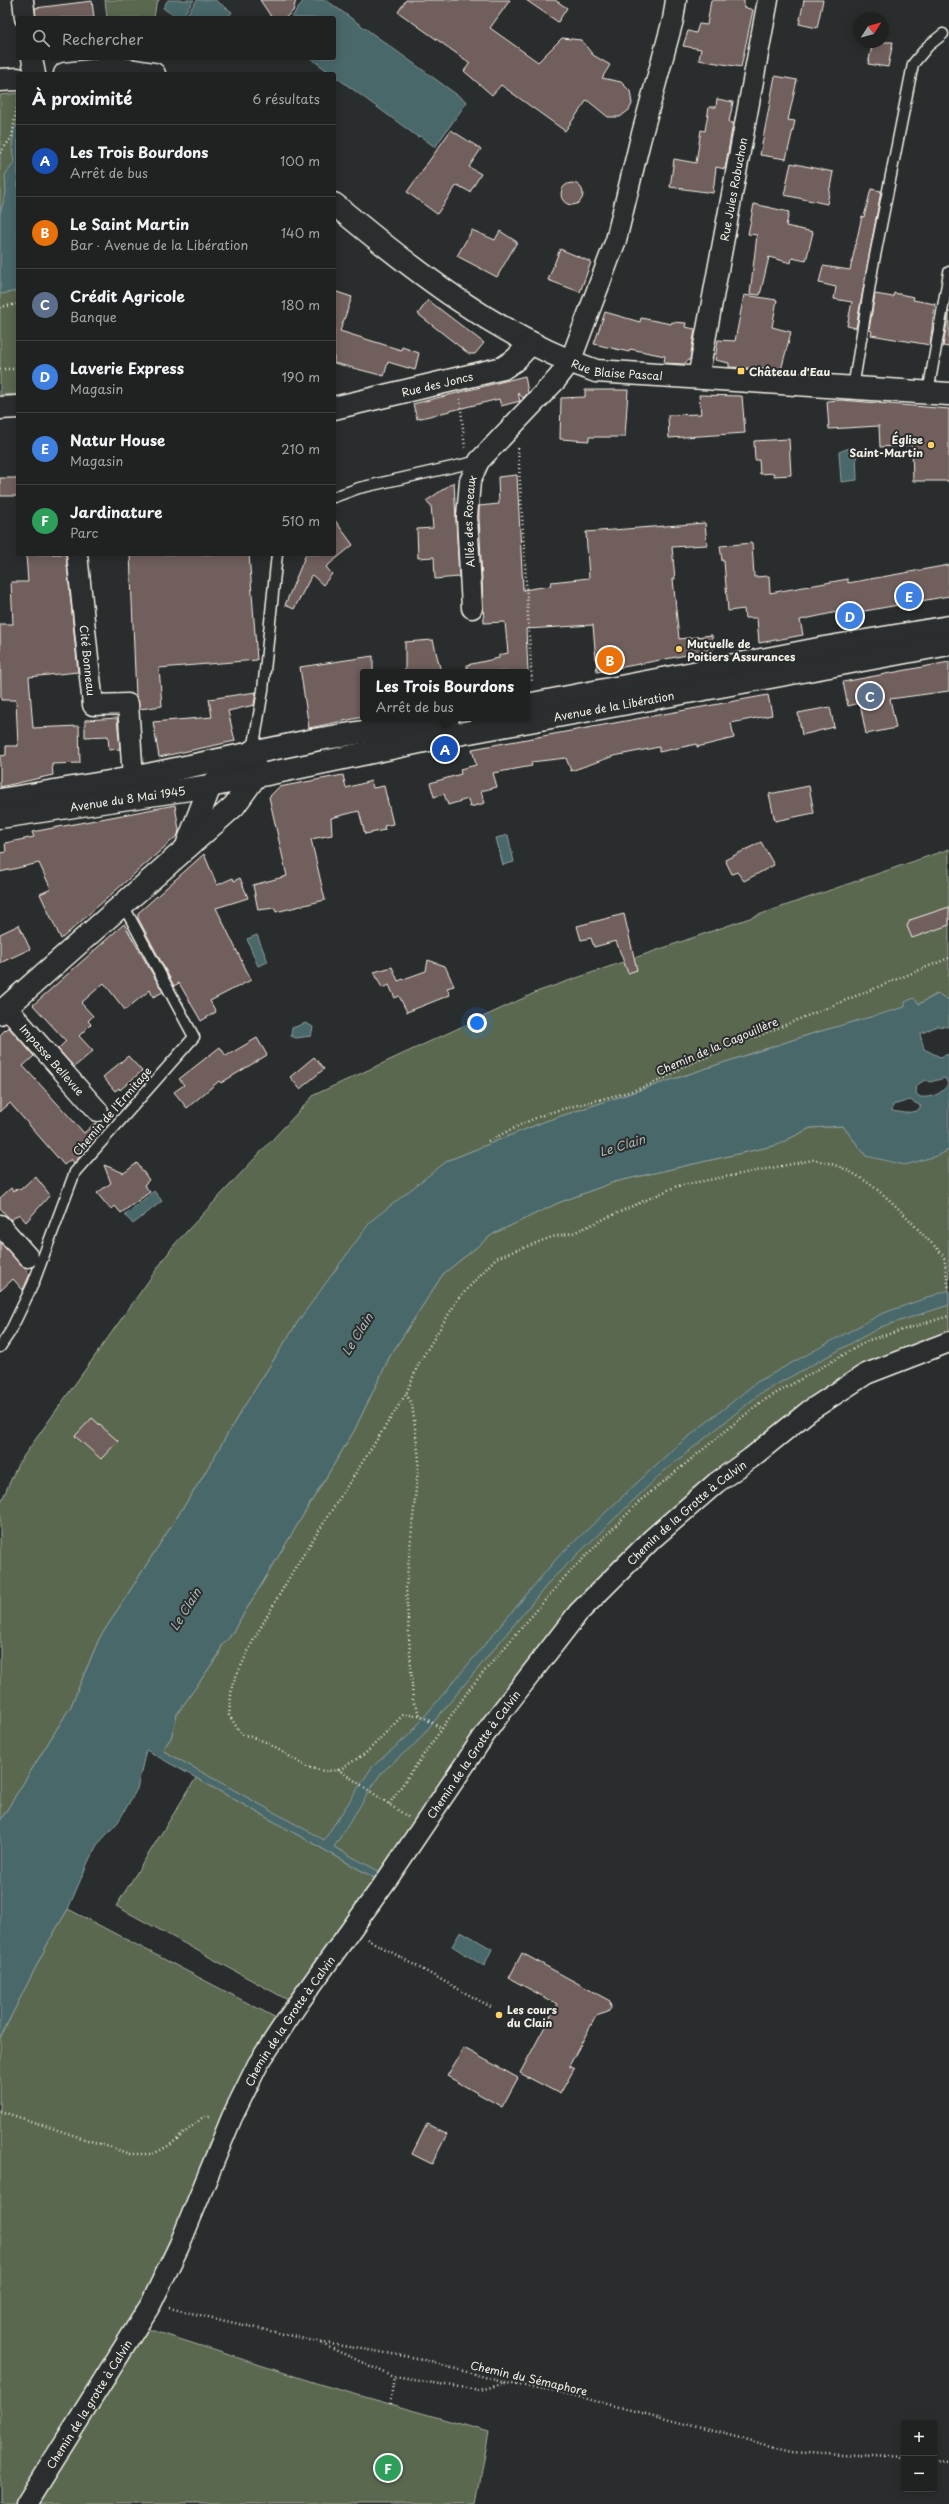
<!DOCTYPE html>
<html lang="fr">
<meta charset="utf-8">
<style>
:root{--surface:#202222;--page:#282a2a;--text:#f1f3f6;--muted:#a2a4a5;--line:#3d3f40;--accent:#db2777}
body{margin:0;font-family:"Playpen Sans",sans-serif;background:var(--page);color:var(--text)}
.controls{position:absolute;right:12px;bottom:12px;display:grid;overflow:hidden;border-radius:4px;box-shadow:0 2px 10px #0003}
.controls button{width:36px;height:36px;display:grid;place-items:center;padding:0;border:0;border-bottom:1px solid var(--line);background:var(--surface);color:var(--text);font:20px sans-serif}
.compass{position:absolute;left:853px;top:12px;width:36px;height:36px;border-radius:50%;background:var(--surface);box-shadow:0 2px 10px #0003;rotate:53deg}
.you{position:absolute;left:477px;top:1023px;width:14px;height:14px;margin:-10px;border:3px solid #fff;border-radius:50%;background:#1a73e8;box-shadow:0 0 0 6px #1a73e833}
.badge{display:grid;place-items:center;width:26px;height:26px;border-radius:50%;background:var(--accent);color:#fff;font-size:13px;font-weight:700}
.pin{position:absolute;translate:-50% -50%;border:2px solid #fff;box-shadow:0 1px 4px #0006}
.popup{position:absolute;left:360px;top:669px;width:170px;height:52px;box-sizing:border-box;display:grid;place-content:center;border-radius:4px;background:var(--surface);filter:drop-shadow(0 1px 3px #0005);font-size:13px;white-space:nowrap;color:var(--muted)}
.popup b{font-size:15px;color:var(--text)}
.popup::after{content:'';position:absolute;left:50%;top:100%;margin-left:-8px;border:8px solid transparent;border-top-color:var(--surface)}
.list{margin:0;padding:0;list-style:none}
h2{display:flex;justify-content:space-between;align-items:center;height:52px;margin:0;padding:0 16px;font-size:17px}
h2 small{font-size:13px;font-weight:400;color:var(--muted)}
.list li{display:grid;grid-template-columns:26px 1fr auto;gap:12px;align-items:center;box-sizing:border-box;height:72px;padding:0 16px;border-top:1px solid var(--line)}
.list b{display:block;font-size:15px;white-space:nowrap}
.list p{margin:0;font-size:13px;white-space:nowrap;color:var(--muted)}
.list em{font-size:13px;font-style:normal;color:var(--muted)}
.icon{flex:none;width:22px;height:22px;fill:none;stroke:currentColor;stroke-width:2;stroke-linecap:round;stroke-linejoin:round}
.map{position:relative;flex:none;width:949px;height:2504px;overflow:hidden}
.search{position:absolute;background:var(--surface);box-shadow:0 2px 10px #0003;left:16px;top:16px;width:320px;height:44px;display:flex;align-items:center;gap:10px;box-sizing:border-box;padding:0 14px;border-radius:4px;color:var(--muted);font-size:15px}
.panel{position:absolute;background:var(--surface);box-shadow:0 2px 10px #0003;left:16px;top:72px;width:320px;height:484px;border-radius:4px}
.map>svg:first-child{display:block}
.green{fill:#5a6850;stroke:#a7ac9c}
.water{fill:#49676b;stroke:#8d9e9d;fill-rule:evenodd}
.building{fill:#705e5b;stroke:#f4f1e8}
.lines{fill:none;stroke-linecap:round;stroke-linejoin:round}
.service-casing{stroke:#f4f1e8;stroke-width:13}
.minor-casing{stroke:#f4f1e8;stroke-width:23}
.tertiary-casing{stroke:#f4f1e8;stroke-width:25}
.secondary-casing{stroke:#f4f1e8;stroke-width:25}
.path{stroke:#f4f1e8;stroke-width:2.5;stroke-dasharray:1 3;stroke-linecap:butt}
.service{stroke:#2a2d2e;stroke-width:10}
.minor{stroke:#2a2d2e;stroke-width:20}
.tertiary{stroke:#2a2d2e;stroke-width:22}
.secondary{stroke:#2a2d2e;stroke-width:22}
.poi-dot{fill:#ffd166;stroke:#2a2d2e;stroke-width:1.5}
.labels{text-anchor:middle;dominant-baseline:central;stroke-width:4;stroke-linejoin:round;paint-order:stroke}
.street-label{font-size:11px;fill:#f4f1e8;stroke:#2a2d2e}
.poi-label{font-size:11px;font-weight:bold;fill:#f4f1e8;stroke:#2a2d2e;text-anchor:start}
.water-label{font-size:12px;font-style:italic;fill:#b0bab6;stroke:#2a2d2e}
</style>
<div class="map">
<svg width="949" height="2504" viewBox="0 0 949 2504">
<rect width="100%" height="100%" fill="#2a2d2e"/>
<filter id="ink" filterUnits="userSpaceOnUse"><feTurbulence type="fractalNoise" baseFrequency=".025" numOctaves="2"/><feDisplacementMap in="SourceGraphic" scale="8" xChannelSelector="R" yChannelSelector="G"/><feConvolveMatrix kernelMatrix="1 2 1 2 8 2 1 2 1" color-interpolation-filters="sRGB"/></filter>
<g filter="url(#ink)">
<path class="green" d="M105,0h54l-3,5 -2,13h-47z
M18,93v301l-18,1v-300z
M949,849v151l-12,-6 -18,10 -108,30 -265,87 -99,40 -148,159 -61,96 -36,62 -103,161 -28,67 -71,115v-317l18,-40 156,-219 140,-150 225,-104z
M843,1126l23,30h70l13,-6v192l-140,69 -231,202 -190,265 -226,-128 9,-12 6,-24 42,-60 3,-9 7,-7 125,-207 36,-75 53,-82 50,-40 65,-31 56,-21 163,-37 33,-17z
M196,1778l184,103 -83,124 -181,-99z
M68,1909l218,114 -147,303 180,58 170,48 -13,72h-476v-466l49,-97z"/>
<path class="water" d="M168,0h26l-13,18h-4l-14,-10z
M197,0h18l17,12 -4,6h-44z
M304,0h22l141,102 -32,45 -15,-11 -2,1 -108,-79h24v-40h-43z
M18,124v167l-18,3v-81l6,-20 -1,-18 9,-12 -2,-15 2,-20z
M852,447l4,3 1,30 -16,2 -2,-30z
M508,835l6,27 -11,3 -7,-27z
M257,935l11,27 -10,4 -11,-27z
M938,994l11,6v27l-12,-1 -17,8 4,15 16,8 9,-3v96l-13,6 -31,9 -39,-9 -23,-30 -33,2 -33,17 -163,37 -56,21 -65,31 -50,40 -53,82 -36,75 -125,207 -7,7 -3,9 -42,60 -6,24 -9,12 162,90 48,-73 37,-32 148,-177 115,-108 85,-68 124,-68 68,-24v15l-68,22 -120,66 -98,79 -112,108 -134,162 -36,31 -47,74 50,27 -4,7 -234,-131 -9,39 -19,33 -21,23 -8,15 -21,49 -19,32 -49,97v-217l71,-115 28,-67 103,-161 36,-62 61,-96 72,-99 76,-60 99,-40 265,-87 94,-27v-5l9,-4 5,6zM945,1078l3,6c-6,10 -16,14 -28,13l-4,-4 1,-8 8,-5 5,2zM910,1100l11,6 -4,5 -12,2 -13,-2 1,-6z
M306,1023l7,4 -2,9 -15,2 -5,-2 1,-8z
M154,1191l8,10 -29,23 -8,-9z
M461,1931l31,18 -8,17 -32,-20z"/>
<path class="building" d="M260,0h36l-3,11 -8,7h-13z
M406,0h104l-20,28 48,34 24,-24 19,2 12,15 17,10 -8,13 19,4 9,9 2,13 -3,6 -9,7h-12l-21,-17 -22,31 -64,-46 -9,10 -28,-24 6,-8 -72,-51z
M526,0h29l12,8 -9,14z
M711,0h33v7l9,3 -12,57 -42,-7 2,-11 -18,-3 5,-15 8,2 3,-9 8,1z
M804,0h19l-6,28 -18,-4z
M92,1l2,17h-58l-1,-10z
M873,42h20l-5,25 -20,-3z
M775,76l22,4 -9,40 7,1 -9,38 -26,-4z
M717,99l16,3 -4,20 4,1 -8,46 -9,-2 -3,26 -43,-6 4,-28 22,4 5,-33 4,1 4,-24h7z
M451,130l30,19 -12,18 12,7 -11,18 -13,-7 -20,29 -30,-22z
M791,163l42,9 -6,32 -43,-9z
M561 194a11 11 0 1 1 22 0a11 11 0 1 1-22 0Z
M871,189l10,2 -25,137 -9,-2 5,-24 -18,-3 2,-12 -17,-4 4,-17 27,4 12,-54 2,1z
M754,204l35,8 -3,14 27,6 -7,29 -14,-3 -1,5 -22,-6 -9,38 -10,-1 7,-59 -9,-1z
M472,230l23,10 5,-9 17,11 -20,35 -40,-21z
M560,249l31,13 -11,30 -32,-12z
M334,291l18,6 -12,34 61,19 1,-3 17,6 -4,17 -27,-8 -4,14 -50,-13z
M894,293l20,4 -1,3 22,4 -5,41 -59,-10 1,-4 -3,-1 6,-36 18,3z
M744,295l33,5 -5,27 19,5 -10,38 -52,-3v-4l-14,-3 3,-20 17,1z
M428,300l56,43 -9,11h-6l-51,-40z
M949,311v36l-6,-1z
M605,312l35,10 1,-4 30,6 1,-2 14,1 -1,4 10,2 -5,30 -6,5 -20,-1 1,-7 -35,-7 -1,3 -35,-8z
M525,376l3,17 -5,5 -5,-5 2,8 -19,5 -2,-7 -82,20 -4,-15z
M585,390h43l-3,47h-36v4l-29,-2 1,-41 24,-1z
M699,395l43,1 3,37 -76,5 -1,-23 33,-1z
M841,400l108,9v72h-36l-1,-36 -32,2 -1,-21 -50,3 -2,-28z
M789,439l2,36 -17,1v-3l-14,1 -1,-14h-4l-1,-19z
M517,475l6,115 27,-4 1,-4 38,-4 -3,-46 119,-9 2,22 -35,2 3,32h-2l6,60 33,-4 1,15 -116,22 -4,-47 -67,4 2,43h-61v-7l32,-7v-3l9,-2 -3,-31 -21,1 -5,-106v-11l20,-2 -1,-27z
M0,478h18v18h-18z
M454,482l5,95 -24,2 -1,-22 -16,1 -1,-29 16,-1 -2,-23 -5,-4z
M334,519l19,26 -27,22 6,7 -9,11 -11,-10 -18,34 -9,-4 21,-51h28z
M752,543l2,34 15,-1 1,17 78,-14v4l101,-18v31l-90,16 1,11 -17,2 -1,-14 -42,9 3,15 -44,8 -2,-25h-12l-1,-9 -16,2 -4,-50h-2l-2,-15z
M26,554h40l12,118 -49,5 4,51 46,-2 1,37 -28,1 1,11 -53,12v-31l6,-1v-9h12l-2,-46h-15l-1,-76h13l-2,-42h17z
M130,554h119l8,106 -98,8 3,38 -22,3 -4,-13z
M433,640l8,32h-36v-30z
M373,656v16h-10v45l-54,11 -9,-61z
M949,662v29l-59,8 6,29 -30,6 -6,-31 -12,3 -5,-24z
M256,692l-2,13 -26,6 7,30 -76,16 -6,-35 59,-5 -3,-18z
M768,695l4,20 -41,8 3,15 -37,9v-3l-38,8v-5l-45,9 -43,15 -5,-13 -35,4 1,4 -39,7 4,14 -16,4 4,12 -15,4 -2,-8 -20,6 -4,-11 -10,3 -4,-14 31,-9 -1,-5 16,-4 -4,-16z
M830,707l4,20 -32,8 -4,-22z
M117,718l3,31 -11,1 -1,-14 -23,1v-17z
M343,775l3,13 25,-7 2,7 11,-2 9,38 -9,2 1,4 -20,4 -6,-23 -28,7 1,17 -21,4 14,61 -49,12 -1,-4 -17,2 -5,-25 34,-9 -18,-79 10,-10z
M809,786l5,27 -39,8 -6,-27z
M175,805l4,25 -1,5 -117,104 -21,-45 11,-5 -12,-26 -39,9v-19l6,-1 -1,-9 29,-6 -2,-5z
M761,842l13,23 -30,16 -7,-9 -5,2 -7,-14z
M204,854l13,31 16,-7 1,3 6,-3 8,20 -32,10 35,72 -41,21 6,11 -15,9 -22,-38 -5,3 -36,-68v-5z
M949,907v18l-37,13 -5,-12 3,-6z
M624,914l13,56 -9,3 -12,-32 -22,6 -3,-9 -10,2 -4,-14z
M124,924l39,68 -10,5 -3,-7 -25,20 -21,-27 -23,20 12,13 -5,5 3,3 -12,12 14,15 -19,16 -16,-18 8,-8 -33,-36z
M19,925l11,24 -30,14v-29z
M428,960l17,6 9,20 -7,2 3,7 -43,17 -8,-16 -4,2 -6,-13 -7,3 -8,-16 18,-5 6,14 28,-10z
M8,1027l26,29 -11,10 23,25 38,42 11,-10 7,9 -28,31 -3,-4 -7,6 -54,-62 -10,9v-77z
M257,1038l10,17 -46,28 -2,-2 -32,27 -13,-16 10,-7 -5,-6 41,-32 6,9z
M128,1056l14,15 -22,19 -1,-2 -4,3 -12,-14z
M314,1057l10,12 -24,20 -10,-12z
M137,1163l12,17 -5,5 6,7 -29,21 -6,-7 -4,4 -14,-17 14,-10 -7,-18 20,8z
M35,1176l15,19 -24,27 -7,-8 -8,6 -11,-12v-10l11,-10 2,3 5,-3 2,2z
M0,1242l30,32 -7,16 -10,-11 -13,12z
M92,1418l26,23 -17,18 -26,-23z
M522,1953l88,48 1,7 -3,4 -12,4 -27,50 5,3 -14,25 -40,-21 37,-69 -48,-26z
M464,2048l54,30 -16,29 -55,-31z
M427,2124l20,10 -15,30 -20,-10z"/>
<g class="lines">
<defs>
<path id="service" d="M853,388l20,-122 40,-202 15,-18 15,-12
M928,393l21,-121
M334,497l25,-9 120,-27
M253,751l10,-61 14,-136
M0,1347l10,-15 23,-48 42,-112 119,-135 -72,-134"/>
<g id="minor">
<path d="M23,0l2,18"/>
<path d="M32,58l3,16"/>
<path id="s1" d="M698,378l70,-378"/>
<path id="s2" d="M77,554l16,151 35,-1 5,74"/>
<path id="s3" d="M472,608l-5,-91 3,-36 9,-20 78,-82 13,-17 46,-122 24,-99 33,-121 3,-20"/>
<path id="s4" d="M6,1007l92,104"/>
<path d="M0,1225l28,32"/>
<path id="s5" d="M26,2504l125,-200 28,-58 53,-129 26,-53 39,-59 91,-127 104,-154 86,-111 74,-74 64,-56 35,-25 58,-47 57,-37 83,-32"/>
</g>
<g id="tertiary">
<path d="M65,74l52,-6 37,6"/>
<path d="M0,80l18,-1"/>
<path id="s6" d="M334,204c79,66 164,133 262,167l353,23"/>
<path d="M0,408l18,-1"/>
<path id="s7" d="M334,408l169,-40 12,-8 16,-17"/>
<path d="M188,843l22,-57 43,-35"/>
<path d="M0,1013l234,-207 21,-29 -2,-26"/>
</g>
<g id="secondary">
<path d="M527,705l297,-57 125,-21"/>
<path d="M0,800l133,-22 181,-38 134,-22"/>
<path id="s8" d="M0,817l210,-31 243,-51 496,-91"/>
</g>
</defs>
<use href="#service" class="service-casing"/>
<use href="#minor" class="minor-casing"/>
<use href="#tertiary" class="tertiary-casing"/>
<use href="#secondary" class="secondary-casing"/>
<path class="path" d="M0,153l12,-16 6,-37
M0,307l18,-3
M0,369h18
M460,399l5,49
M518,448l14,235
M488,1141c19,-9 38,-20 58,-27 38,-13 107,-22 136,-47l267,-109
M406,1394l6,10 7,55 -13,128 7,114 7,14
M339,1770l27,-17 37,-38h17l22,14
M389,1804l82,-117 93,-109 76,-77 121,-99 108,-62 80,-24
M408,1817l-69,-47 -15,1 -17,-4 -43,-26 -23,-7 -12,-19 3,-30 22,-46 39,-68 113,-177 13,-31 39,-64 38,-41 56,-21 21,-4 104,-47 136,-26c45,5 83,44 111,76 6,6 15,13 19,20 3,4 3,24 6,32
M367,1939l124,68
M0,2111l130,43h23l17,-9 32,-27 10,-3
M169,2308l149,34 99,16 89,25 50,8 235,60 113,7
M322,2344l72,33 86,13 26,-7
M390,2404l4,-27
M934,2460l15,1"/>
<use href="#service" class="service"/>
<use href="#minor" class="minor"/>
<use href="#tertiary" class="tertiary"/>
<use href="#secondary" class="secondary"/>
</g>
</g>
<g class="poi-dot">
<rect x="737" y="367" width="8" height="8" rx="2"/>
<circle cx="931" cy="445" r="4"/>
<circle cx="679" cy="649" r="4"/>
<circle cx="499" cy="2015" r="4"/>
</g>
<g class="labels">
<g class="street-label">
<text stroke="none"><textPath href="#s1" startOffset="192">Rue Jules Robuchon</textPath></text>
<text stroke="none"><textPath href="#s6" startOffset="333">Rue Blaise Pascal</textPath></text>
<text stroke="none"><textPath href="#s7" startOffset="106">Rue des Joncs</textPath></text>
<text stroke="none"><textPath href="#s3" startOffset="87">Allée des Roseaux</textPath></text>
<text stroke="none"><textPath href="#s2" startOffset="107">Cité Bonneau</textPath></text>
<text stroke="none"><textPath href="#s8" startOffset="624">Avenue de la Libération</textPath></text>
<text stroke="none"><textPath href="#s8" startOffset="129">Avenue du 8 Mai 1945</textPath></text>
<text transform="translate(717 1046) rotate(-23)">Chemin de la Cagouillère</text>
<text stroke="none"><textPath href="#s4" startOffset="70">Impasse Bellevue</textPath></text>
<text transform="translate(112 1111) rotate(-49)">Chemin de l'Ermitage</text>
<text stroke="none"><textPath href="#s5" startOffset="1200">Chemin de la Grotte à Calvin</textPath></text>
<text stroke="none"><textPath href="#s5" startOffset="876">Chemin de la Grotte à Calvin</textPath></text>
<text stroke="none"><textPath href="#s5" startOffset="552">Chemin de la Grotte à Calvin</textPath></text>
<text transform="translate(529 2378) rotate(13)">Chemin du Sémaphore</text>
<text stroke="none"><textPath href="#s5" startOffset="118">Chemin de la grotte à Calvin</textPath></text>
</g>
<g class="poi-label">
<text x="749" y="371">Château d'Eau</text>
<text x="923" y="439" text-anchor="end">Église<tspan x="923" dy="13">Saint-Martin</tspan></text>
<text x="687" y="643">Mutuelle de<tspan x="687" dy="13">Poitiers Assurances</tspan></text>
<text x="507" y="2009">Les cours<tspan x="507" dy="13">du Clain</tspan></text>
</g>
<g class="water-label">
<text transform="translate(622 1145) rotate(-17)">Le Clain</text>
<text transform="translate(357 1334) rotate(-58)">Le Clain</text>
<text transform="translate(185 1609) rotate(-58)">Le Clain</text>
</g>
</g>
</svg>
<div class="controls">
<button>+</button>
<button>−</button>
</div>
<svg class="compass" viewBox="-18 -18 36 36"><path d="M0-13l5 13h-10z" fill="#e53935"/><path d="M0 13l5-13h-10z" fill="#a2a4a5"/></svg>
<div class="you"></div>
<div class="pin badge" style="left:445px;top:749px;background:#1a4fb4">A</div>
<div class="popup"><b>Les Trois Bourdons</b>Arrêt de bus</div>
<div class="pin badge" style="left:610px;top:660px;background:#e8710a">B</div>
<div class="pin badge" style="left:870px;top:696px;background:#5c6f8a">C</div>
<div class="pin badge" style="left:850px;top:616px;background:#3f7fe0">D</div>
<div class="pin badge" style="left:909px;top:596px;background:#3f7fe0">E</div>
<div class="pin badge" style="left:388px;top:2468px;background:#2e9e5b">F</div>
<div class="search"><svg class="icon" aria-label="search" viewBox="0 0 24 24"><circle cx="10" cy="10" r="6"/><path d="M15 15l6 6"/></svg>Rechercher</div>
<section class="panel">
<h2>À proximité<small>6 résultats</small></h2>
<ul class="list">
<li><span class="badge" style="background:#1a4fb4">A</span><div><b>Les Trois Bourdons</b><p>Arrêt de bus</p></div><em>100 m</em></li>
<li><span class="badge" style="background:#e8710a">B</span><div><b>Le Saint Martin</b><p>Bar · Avenue de la Libération</p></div><em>140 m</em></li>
<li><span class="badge" style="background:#5c6f8a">C</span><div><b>Crédit Agricole</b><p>Banque</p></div><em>180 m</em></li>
<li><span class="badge" style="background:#3f7fe0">D</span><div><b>Laverie Express</b><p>Magasin</p></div><em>190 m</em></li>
<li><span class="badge" style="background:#3f7fe0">E</span><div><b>Natur House</b><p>Magasin</p></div><em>210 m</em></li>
<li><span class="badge" style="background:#2e9e5b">F</span><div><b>Jardinature</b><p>Parc</p></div><em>510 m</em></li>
</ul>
</section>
</div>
